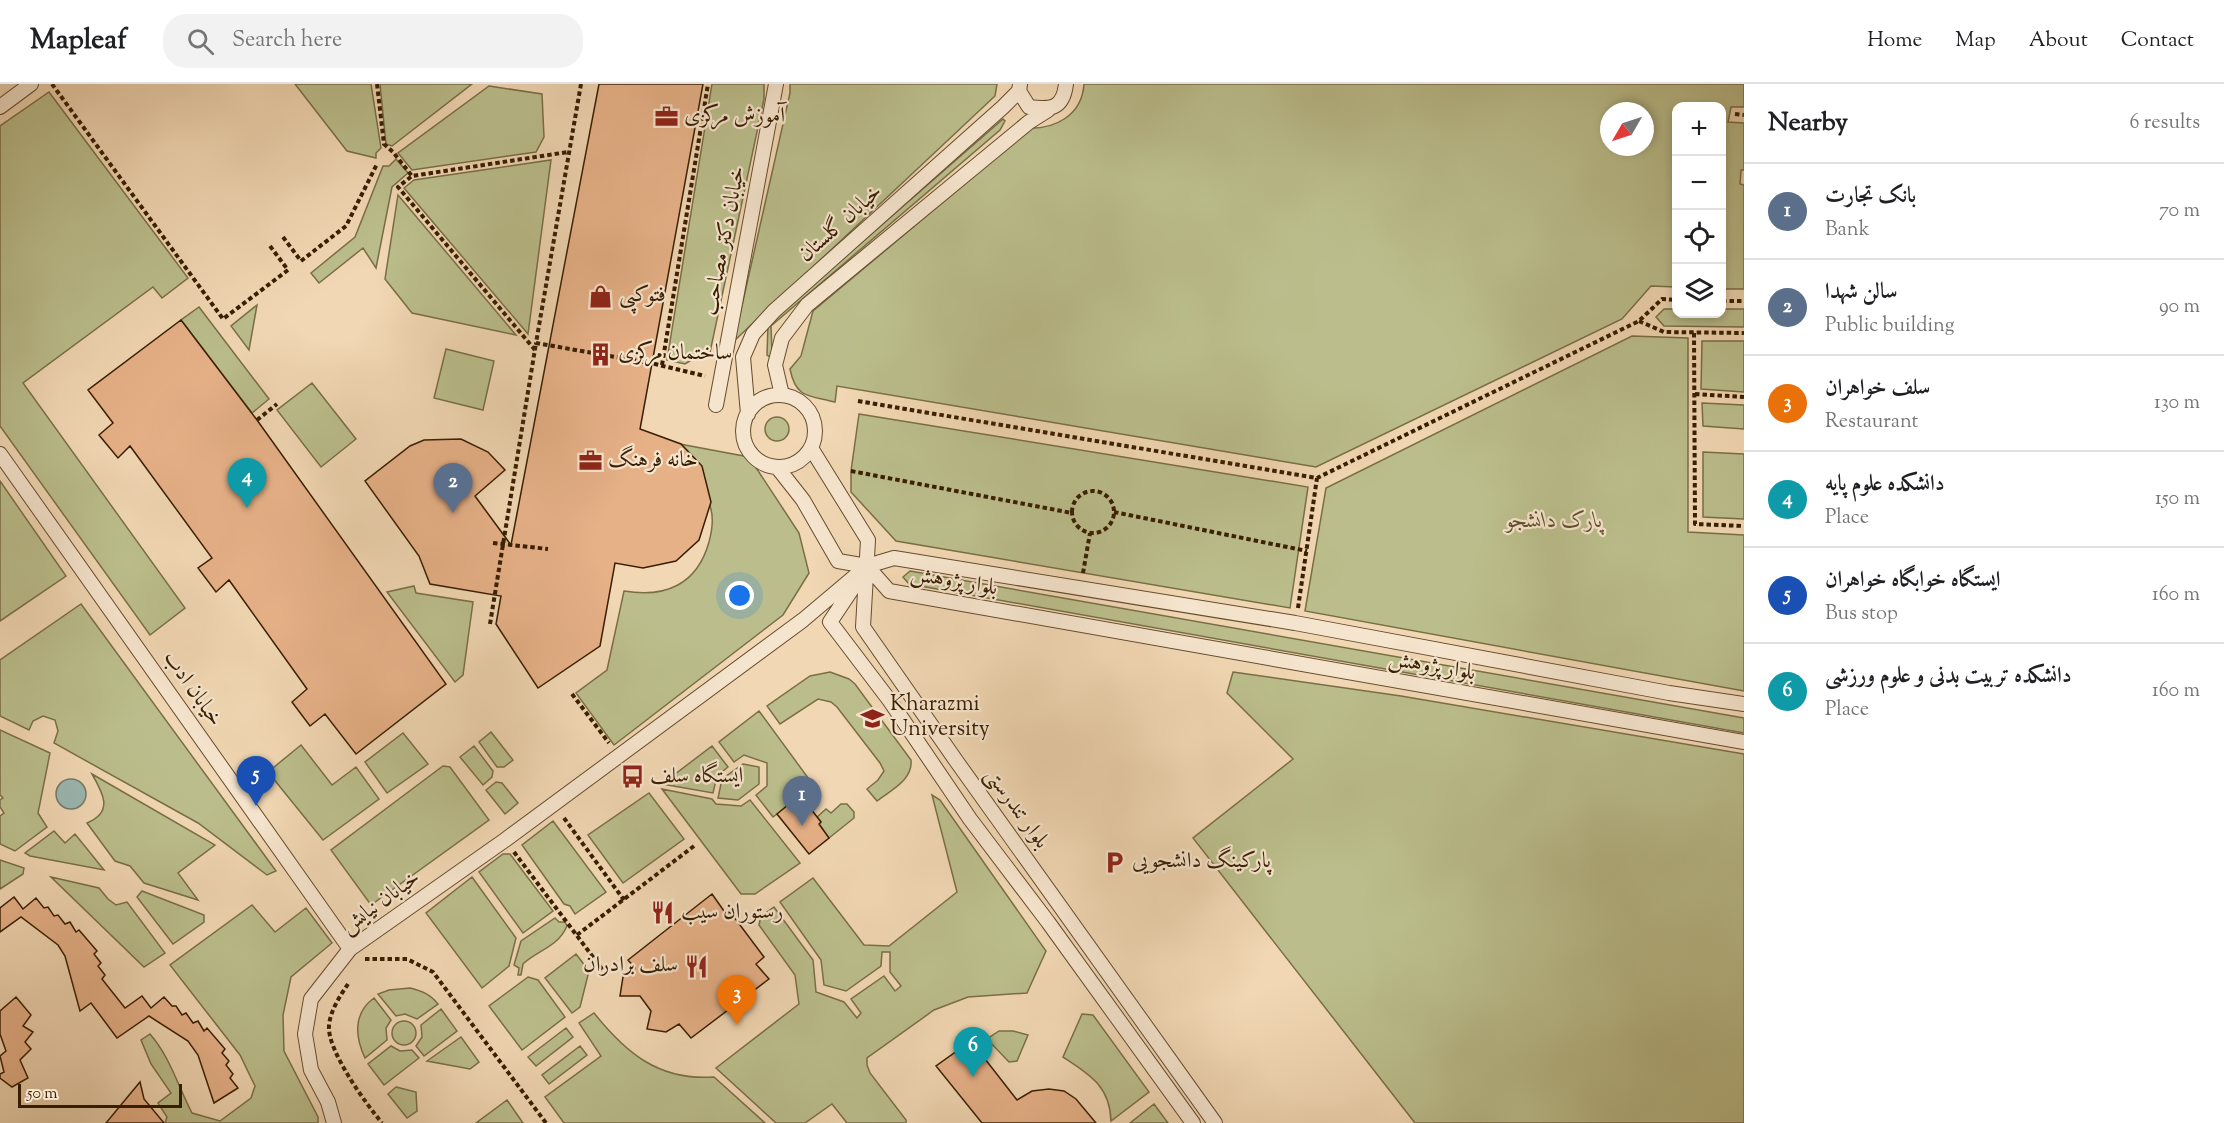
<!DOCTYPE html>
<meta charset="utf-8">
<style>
:root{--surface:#fff;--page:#f2f2f2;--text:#202124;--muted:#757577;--line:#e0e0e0;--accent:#0f766e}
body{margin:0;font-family:"Sorts Mill Goudy",Amiri,serif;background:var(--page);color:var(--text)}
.controls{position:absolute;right:18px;top:18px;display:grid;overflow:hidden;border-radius:12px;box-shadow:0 3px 9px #0003}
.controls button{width:54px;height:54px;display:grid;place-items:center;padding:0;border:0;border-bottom:2px solid var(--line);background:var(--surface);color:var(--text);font:30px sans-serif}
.compass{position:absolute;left:1600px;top:18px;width:54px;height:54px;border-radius:50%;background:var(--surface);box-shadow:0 3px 9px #0003;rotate:231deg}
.scale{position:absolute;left:18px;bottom:15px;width:164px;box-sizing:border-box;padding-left:6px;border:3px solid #381e01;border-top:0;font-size:16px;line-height:21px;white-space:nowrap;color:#381e01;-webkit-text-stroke:4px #f6e5ce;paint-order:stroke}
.you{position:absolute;left:740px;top:512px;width:21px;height:21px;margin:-15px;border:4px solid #fff;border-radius:50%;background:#1a73e8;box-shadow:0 0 0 9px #1a73e833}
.badge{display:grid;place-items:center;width:39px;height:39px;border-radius:50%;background:var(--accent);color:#fff;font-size:20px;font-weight:700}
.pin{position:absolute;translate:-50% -50px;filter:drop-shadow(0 2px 3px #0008)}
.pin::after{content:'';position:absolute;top:32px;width:21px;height:18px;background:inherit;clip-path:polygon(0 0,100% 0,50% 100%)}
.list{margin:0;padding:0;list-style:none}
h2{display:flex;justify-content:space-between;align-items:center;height:78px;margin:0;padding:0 24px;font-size:26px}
h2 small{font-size:20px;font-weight:400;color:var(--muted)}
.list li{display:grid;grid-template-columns:39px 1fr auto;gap:18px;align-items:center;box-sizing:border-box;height:96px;padding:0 24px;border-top:2px solid var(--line)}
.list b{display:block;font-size:22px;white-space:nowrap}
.list p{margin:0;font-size:20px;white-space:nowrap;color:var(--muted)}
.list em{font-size:20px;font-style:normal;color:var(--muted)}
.icon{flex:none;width:33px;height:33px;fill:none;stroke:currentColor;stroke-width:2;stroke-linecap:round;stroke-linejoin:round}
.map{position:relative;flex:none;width:1744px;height:1039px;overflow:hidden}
header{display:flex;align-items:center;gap:36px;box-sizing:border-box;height:84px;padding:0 30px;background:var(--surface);border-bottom:2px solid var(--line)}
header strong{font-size:28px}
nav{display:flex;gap:33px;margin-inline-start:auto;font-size:21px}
.search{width:420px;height:54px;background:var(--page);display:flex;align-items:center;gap:15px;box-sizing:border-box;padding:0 21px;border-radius:24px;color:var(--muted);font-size:22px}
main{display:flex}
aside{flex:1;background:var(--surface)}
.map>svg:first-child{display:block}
.green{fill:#bbbe8c;stroke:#7a6e46;stroke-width:1.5;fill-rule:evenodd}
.water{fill:#9bb8b2;stroke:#737a6b;stroke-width:1.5}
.building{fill:#e7b188;stroke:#381e01;stroke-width:1.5}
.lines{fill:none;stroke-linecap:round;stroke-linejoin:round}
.lane-casing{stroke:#664c2e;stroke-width:16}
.path{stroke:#381e01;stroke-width:4;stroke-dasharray:4.5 3;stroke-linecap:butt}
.lane{stroke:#f6e5ce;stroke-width:14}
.path-bridge{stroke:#381e01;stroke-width:4;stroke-dasharray:4.5 3;stroke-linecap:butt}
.labels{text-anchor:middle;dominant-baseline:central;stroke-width:4.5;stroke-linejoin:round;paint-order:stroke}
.poi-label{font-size:22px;fill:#381e01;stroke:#f6e5ce;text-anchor:start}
.street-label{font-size:22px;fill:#381e01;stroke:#f6e5ce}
.park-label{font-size:22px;font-style:italic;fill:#5f4e2b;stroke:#f6e5ce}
</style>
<header>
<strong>Mapleaf</strong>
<div class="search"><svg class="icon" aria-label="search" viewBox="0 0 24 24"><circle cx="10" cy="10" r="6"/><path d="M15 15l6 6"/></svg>Search here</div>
<nav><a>Home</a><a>Map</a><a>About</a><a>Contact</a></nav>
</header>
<main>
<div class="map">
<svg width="1744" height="1039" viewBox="0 0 1744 1039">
<rect width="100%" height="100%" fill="#f1d7b3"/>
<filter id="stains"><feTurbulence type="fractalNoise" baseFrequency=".00333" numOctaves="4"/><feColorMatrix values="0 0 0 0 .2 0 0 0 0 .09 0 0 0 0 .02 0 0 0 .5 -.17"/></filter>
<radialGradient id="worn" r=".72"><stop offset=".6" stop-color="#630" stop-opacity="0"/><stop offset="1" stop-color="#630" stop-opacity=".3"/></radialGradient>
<path class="green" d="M295,0h76l10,64 -5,5v5l-29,-7z
M380,0h92l-80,62 -6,-2z
M712,0h52v15l-55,258 -11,-1 -13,8 -18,-4z
M790,0h207l-2,12 -261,245 56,-248z
M1084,0h660v23h-13l-3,15 16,1v47h-3l-1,14 4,1v104h-22v-183h-46v181l-25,-1 -29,33 -306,148 -479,-81 -2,16c-26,-7 -39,-3 -45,-33l11,-13 12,-45 142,-119 70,-64c29,2 57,-12 59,-44zM1609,27h36v36h-36z
M489,2l53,8 2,43 -8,15 -124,18 -14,-17z
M49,8l139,186 -26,20 -9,-11 -130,96 162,225 -35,27 -150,-209v-300z
M1003,35l2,2 -5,9 -229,196 1,28 -2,3 -3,-2 1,-31z
M396,75l12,14 -16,14 -16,81 -13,-20 -44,35 -8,-10 44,-36 28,-71h6z
M551,76l-23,174 -124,-146 10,-8z
M398,111l118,140 -104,-22 -27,-34z
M257,221l-8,45 -18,-24z
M199,223l70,92 -17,14 -71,-93z
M1664,225h12v5h46v-5h22v18l-80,-1 -8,-9z
M1632,252l56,2v194l56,3v156l-439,-80 21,-123z
M1702,257h42v51l-43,-3z
M446,265l48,12 -11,49 -49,-12z
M312,299l44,56 -35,28 -44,-57z
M1702,319l42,2v24l-41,-3z
M859,330l449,73 -18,121 -394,-67 -45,-49v-21z
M765 345a12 12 0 1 1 24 0a12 12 0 1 1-24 0Z
M653,355l96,18 50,76 10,40 -26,42 -169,130 -38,-52 31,-23 17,-79c41,7 73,-6 85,-49 3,-11 5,-25 1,-36 -3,-7 -11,-13 -15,-18 -14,-16 -28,-33 -42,-49z
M1703,368l41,2v65l-41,-2z
M0,397l66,95 -66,45z
M910,487l834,147v15l-835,-149 -6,-7z
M414,502l2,7 57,9 -10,73 -8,7 -68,-90z
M81,520l195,267 -9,4 -69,-52 -144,-80 4,-12 -3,-11 -12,-4 -10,5 -4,9 -29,-14v-56z
M830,588l19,7 6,5 56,76c2,20 -20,30 -34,41l-10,-12 11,-9 6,-9 -4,-8 -43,-56 -6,-5 -13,-3 -38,25 -13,-18 43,-30z
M1233,588l168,24 343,58v369h-329l-222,-285 100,-79 -66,-66z
M759,627l55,75 -41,31 -17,-22 11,-9v-23l-23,-8 -10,7 -15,-20z
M0,646l50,23 -12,60 9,14 -32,24 -15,-7v-28l4,-3 -4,-6v-7l3,-2 -3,-3z
M491,648l22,28 -9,7h-7l-18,-25z
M403,649l25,31 -41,29 -22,-31z
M301,661l31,40 24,-18 23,32 -56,41 -55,-68z
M474,662l19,25 -1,6 -9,8 -23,-28z
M712,662l16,21 -11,9 -4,17 -51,-9z
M743,680l16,3v17l-21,16 -20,-2 4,-19z
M443,682l7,1 39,53 -118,85 -40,-55z
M92,690l123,71 -37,28 20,27 -54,-17 -14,-17 -15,-5 -28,-38c27,-11 16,-30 5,-49z
M496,698l6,1 16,20 -13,11 -19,-24z
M662,705l50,10 4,5 25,2 9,-6 50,63 -45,31h-14z
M649,709l35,46 -61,44 -35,-48z
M932,711l8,5 106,151 -19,42 -59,4 -34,13 -67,48v7l3,8 36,47v3h-59l-15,-19 -27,19h-29l-60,-55 83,-64 -4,-29 -36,-50 2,-9 13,-9 39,53 3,32 28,10 13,16 4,-5 -10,-14 33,-23 11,15 6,-5 -11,-14v-20h-8l-1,14 -35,25 -22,-6 -3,-25 -41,-58 33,-24 51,67 25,1 68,-54z
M841,720h6l7,8v6l-25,20 -10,-14 2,-2 -4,-5 9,-8 5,4z
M553,737l53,71 -31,22 -5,-8 -6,-2 -42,-59z
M54,747l11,12 10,-9 29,36 -74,-14 -5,-3z
M503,770h7l43,57 -30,22 -44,-61z
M0,776l24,8 -1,6 -23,15z
M51,793l48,11 9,11 8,6 11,-3 38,51 -21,14z
M472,793l44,61 -7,28 -27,22 -56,-75z
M142,807l62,24v7l-31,22 -36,-47z
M252,821l23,27 31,-24 26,35 -41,34 -8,38 1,36 34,66v6h-153l2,-6 -9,-14 13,-10 -20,-29 -10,-24 9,-6c20,23 28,52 42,79l28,8 31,-23 4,-12 -15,-31 -70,-90z
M555,834l4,4h6l2,4c-9,21 -29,24 -44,38l-2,11h-3l1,-7 -5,-3 7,-24z
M576,870l13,17 -9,36 -8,6 -27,-35z
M528,893l10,3 27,37 -43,33 -33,-44z
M410,904c12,3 20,6 28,16l-21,15 -12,-5 -9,2 -18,-22 11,-4z
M374,914l17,22 -5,8 1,12 -22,18c-10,-21 -12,-45 9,-60z
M441,925l16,22 -33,25 -8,-10 6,-9 -1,-12z
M594,929c32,40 65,68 120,64l51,46h-201l-19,-26 56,-41 -22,-33z
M1082,930l11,1 56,77 -38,29c-1,-35 -22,-47 -48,-64z
M392 949a12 12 0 1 1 24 0a12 12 0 1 1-24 0Z
M566,944l7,9 -37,29 -8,-9z
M999,947h14l15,4 -11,26 -8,1 -22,-23z
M461,953l18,25 -9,7 -43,-8z
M391,962l9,5 12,-1 7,8 -35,27 -16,-21z
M580,962l7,9 -38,29 -7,-9z
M396,1003l20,5 1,19 -10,7 -19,-24z
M507,1016l16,23h-47z
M1154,1020l14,19h-38z"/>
<path class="water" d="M56 710a15 15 0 1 1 30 0a15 15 0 1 1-30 0Z"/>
<path class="building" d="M599,0h104l-63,345 41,15 21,22 9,36 -12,38 -23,21 -33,7 -28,-5 -15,83 -62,42 -42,-64 5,-28 -71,-12 -11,-28 -54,-75 45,-35 14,-6 37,-1 27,13 17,18 -30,26 36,49z
M181,236l76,100 189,264 -90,70 -31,-40 -15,12 -18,-24 15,-13 -78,-109 -13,12 -18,-24 14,-10 -82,-112 -12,12 -19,-23 14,-12 -25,-33z
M800,711l21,27 -2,2 10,14 -20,16 -32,-40z
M712,810l12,17 7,2 33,44 -8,7 13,15 -78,59 -12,-14 -13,8 -19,-3 4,-18 -11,-15h-20l3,-19 12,-9 -7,-8z
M14,813l9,12 13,-11 8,10 4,-1 6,9 4,-1 7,9 5,-2 6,10 3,-2 18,21 -3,3 7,9 -3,3 7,9 -3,4 23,29 17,-12 9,12 13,-11 8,9h4l6,9 4,-2 7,10 5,-2 6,10 3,-3 18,21 -3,4 7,8 -3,4 7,9 -3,4 8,10 -24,15 -16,-48 -10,-14 -39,-25 -32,22 -26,-35 -11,8 -15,-55 -7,-11 -37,-28 -21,15v-24z
M16,913l15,18 -8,11 10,6 -8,10 6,7 -11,11 8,18 -16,9 -12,-9v-4l4,-2 -4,-16 6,-5 -6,-17v-23z
M971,957l46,59 15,-9 17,-2 15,2 12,8 20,24h-114l-46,-57z
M140,998l4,17 20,24h-58z"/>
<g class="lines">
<defs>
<path id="lane" d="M1020,0l-1,7 10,16c22,3 34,2 37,-23
M0,23l31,-23
M743 347a36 36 0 1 1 72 0a36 36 0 1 1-72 0Z
M782,311l-7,-30 7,-27 25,-33 222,-183 19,-12
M716,321l60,-321
M748,330l-5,-57 10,-23 21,-23 229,-204 16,-16
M811,364l57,92 -5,87 94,135 258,361
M0,370l350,495
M777,383l26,33 35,61 29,5 27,-8 401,65 374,70 75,11
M867,482l22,25 855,151
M858,496l-28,42 60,79 80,118 78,103 145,201
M334,1039l-6,-21 -17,-32 -6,-36 6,-35 39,-50 155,-109 298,-220 64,-54"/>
</defs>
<use href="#lane" class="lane-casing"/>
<path class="path" d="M52,0l171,235 65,-49 -18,-24
M377,0l7,60 9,8 19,24
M581,0l-45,259 119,21 50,12
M1735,30l9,1
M283,153l18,24 45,-35 31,-62
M1722,217h22
M1639,237l25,11 80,1
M1694,249l1,191 49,2
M535,266l-137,-163 14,-11 156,-24
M662,281l46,-281
M1695,310l49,3
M858,317l459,77 322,-157 23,-22 14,1
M257,336l20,-16
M851,387l221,42
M1072 428a21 21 0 1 1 42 0a21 21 0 1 1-42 0Z
M1114,428l193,39
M1083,489l7,-40
M1298,524l19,-130
M490,540l46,-281
M572,610l37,49
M564,734l60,82
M514,768l94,125
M577,851l117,-89
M365,875h42l26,13 113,151
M348,900c-8,12 -18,27 -19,42 -2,24 37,78 53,97"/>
<use href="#lane" class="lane"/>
<path class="path-bridge" d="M493,459l55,6"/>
</g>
<defs>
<symbol id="office-bare" viewBox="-9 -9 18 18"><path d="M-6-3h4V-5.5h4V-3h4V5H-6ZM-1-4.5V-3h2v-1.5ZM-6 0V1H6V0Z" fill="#8f2418" stroke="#f6e5ce" stroke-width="2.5" paint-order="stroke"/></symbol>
<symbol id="shop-bare" viewBox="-9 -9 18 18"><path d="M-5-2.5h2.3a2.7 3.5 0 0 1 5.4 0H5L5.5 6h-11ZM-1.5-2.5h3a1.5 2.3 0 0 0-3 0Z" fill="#8f2418" stroke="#f6e5ce" stroke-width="2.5" paint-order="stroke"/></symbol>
<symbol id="building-bare" viewBox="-9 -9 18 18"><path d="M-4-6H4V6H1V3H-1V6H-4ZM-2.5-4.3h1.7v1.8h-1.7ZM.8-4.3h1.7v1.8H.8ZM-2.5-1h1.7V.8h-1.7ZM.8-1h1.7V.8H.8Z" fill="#8f2418" stroke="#f6e5ce" stroke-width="2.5" paint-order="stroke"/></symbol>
<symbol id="university-bare" viewBox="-9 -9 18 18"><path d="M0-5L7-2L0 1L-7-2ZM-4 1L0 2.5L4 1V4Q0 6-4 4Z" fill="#8f2418" stroke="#f6e5ce" stroke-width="2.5" paint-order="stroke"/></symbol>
<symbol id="bus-bare" viewBox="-9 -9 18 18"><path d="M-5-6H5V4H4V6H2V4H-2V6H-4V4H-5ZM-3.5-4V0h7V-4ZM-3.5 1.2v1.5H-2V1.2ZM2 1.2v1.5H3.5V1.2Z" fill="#8f2418" stroke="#f6e5ce" stroke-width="2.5" paint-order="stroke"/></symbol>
<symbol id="parking-bare" viewBox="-9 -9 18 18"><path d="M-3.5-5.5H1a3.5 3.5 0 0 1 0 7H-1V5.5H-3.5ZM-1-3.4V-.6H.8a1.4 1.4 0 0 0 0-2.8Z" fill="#8f2418" stroke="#f6e5ce" stroke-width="2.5" paint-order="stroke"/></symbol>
<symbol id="restaurant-bare" viewBox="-9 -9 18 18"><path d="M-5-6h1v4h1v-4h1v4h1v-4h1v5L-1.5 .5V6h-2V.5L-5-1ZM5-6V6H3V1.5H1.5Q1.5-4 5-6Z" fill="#8f2418" stroke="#f6e5ce" stroke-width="2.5" paint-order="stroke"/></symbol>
</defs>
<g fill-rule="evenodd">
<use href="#office-bare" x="650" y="16" width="33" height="33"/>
<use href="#shop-bare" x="584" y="196" width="33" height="33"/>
<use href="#building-bare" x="584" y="254" width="33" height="33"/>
<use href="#office-bare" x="574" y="360" width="33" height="33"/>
<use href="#university-bare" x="856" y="618" width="33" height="33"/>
<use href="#bus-bare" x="616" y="676" width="33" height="33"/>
<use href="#parking-bare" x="1098" y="762" width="33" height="33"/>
<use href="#restaurant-bare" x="646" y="812" width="33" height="33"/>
<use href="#restaurant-bare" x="680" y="866" width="33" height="33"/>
</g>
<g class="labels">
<g class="poi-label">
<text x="684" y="33">آموزش مرکزی</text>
<text x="619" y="212">فتوکپی</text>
<text x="618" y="270">ساختمان مرکزی</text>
<text x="608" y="377">خانه فرهنگ</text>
<text x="890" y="621">Kharazmi<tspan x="890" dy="25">University</tspan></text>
<text x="650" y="693">ایستگاه سلف</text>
<text x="1132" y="778">پارکینگ دانشجویی</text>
<text x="681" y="829">رستوران سیب</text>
<text x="678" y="882" text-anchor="end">سلف برادران</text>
</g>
<g class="street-label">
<text transform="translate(841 140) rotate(-42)">خیابان گلستان</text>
<text transform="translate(725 157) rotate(-79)">خیابان دکتر مصاحب</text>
<text transform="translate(954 498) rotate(10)">بلوار پژوهش</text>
<text transform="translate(1432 583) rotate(10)">بلوار پژوهش</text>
<text transform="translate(192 605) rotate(55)">خیابان ادب</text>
<text transform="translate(1016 725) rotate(54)">بلوار تندرستی</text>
<text transform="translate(381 819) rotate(-36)">خیابان نیایش</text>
</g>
<g class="park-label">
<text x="1554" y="438">پارک دانشجو</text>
</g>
</g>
<rect width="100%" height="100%" filter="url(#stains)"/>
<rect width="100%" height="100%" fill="url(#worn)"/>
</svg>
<div class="controls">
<button>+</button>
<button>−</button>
<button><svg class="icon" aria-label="locate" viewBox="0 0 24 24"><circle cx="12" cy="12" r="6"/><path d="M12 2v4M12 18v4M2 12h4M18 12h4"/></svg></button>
<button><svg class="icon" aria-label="layers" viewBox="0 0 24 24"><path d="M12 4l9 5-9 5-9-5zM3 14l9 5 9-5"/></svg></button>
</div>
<svg class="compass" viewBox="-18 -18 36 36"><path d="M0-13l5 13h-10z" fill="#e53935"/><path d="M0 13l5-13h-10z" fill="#757577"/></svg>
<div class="scale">50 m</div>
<div class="you"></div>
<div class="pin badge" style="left:802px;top:742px;background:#5c6f8a">1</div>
<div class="pin badge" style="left:453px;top:429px;background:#5c6f8a">2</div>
<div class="pin badge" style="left:737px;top:941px;background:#e8710a">3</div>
<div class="pin badge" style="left:247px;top:424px;background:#0f9aa8">4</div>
<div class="pin badge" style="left:256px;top:722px;background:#1a4fb4">5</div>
<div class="pin badge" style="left:973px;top:993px;background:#0f9aa8">6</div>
</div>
<aside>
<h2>Nearby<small>6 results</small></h2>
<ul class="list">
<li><span class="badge" style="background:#5c6f8a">1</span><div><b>بانک تجارت</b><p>Bank</p></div><em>70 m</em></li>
<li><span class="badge" style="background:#5c6f8a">2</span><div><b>سالن شهدا</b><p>Public building</p></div><em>90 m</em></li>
<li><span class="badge" style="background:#e8710a">3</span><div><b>سلف خواهران</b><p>Restaurant</p></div><em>130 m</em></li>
<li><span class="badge" style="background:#0f9aa8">4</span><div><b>دانشکده علوم پایه</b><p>Place</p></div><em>150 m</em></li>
<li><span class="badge" style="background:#1a4fb4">5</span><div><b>ایستگاه خوابگاه خواهران</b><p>Bus stop</p></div><em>160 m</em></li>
<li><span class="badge" style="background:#0f9aa8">6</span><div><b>دانشکده تربیت بدنی و علوم ورزشی</b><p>Place</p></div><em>160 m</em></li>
</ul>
</aside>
</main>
